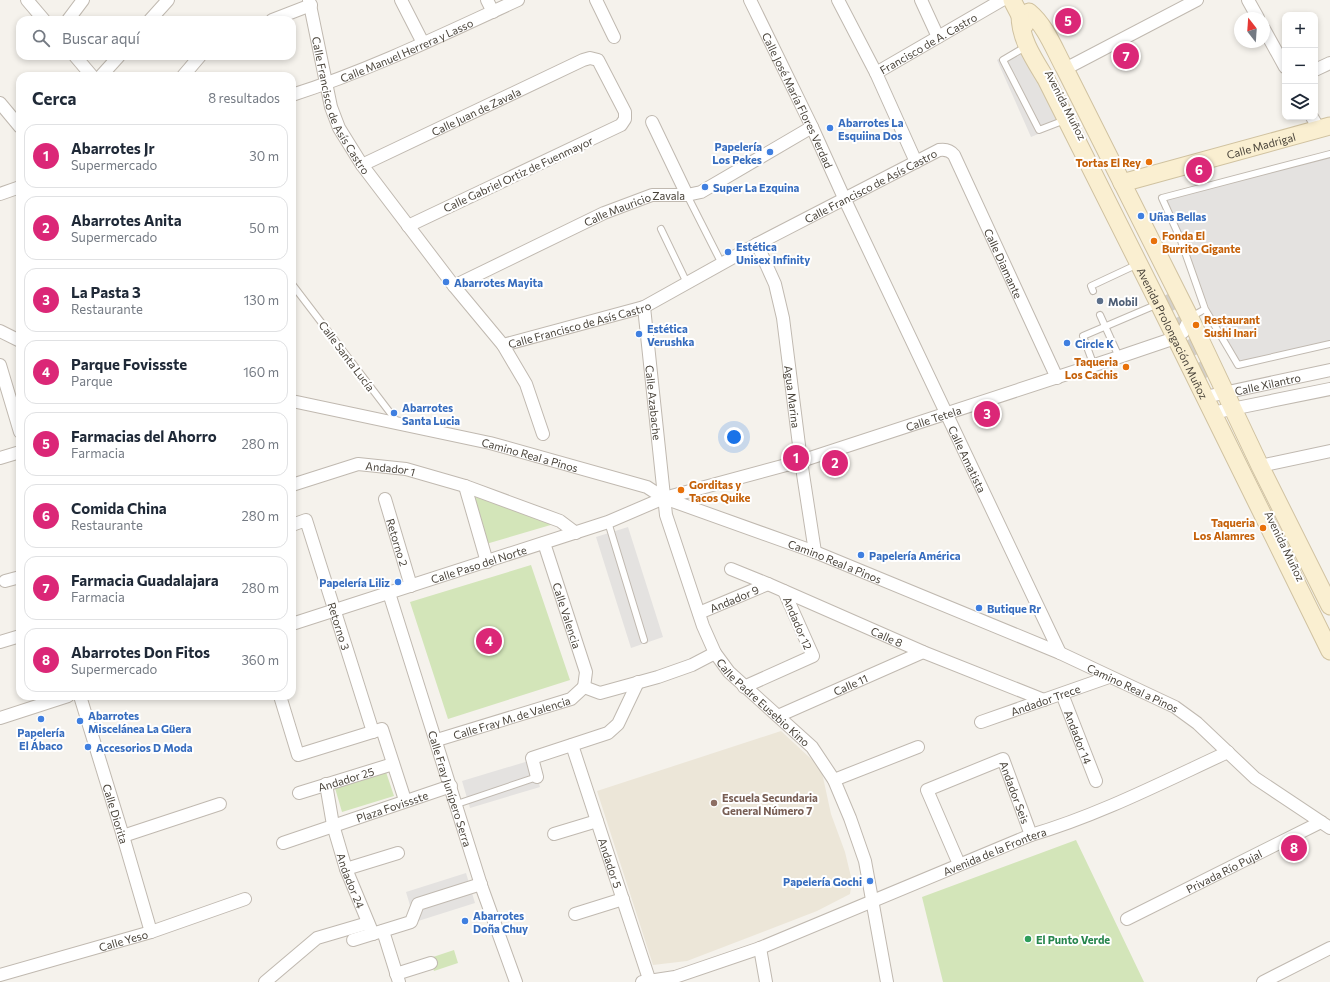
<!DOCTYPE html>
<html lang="es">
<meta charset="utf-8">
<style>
:root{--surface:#fff;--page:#f2f2f3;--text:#1f2937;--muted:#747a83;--line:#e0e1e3;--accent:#db2777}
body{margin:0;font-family:Commissioner,sans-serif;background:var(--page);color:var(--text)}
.controls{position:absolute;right:12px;top:12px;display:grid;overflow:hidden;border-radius:8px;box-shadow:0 2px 6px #0003}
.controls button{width:36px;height:36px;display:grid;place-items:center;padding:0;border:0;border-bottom:1px solid var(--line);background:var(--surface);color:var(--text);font:20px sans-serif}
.compass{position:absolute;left:1234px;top:12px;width:36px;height:36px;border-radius:50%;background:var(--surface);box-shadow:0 2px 6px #0003;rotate:343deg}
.you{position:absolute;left:734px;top:437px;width:14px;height:14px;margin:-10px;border:3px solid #fff;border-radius:50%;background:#1a73e8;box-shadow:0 0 0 6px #1a73e833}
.badge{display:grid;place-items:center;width:26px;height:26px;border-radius:50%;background:var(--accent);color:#fff;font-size:13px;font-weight:700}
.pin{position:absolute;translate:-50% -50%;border:2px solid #fff;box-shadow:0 1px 4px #0006}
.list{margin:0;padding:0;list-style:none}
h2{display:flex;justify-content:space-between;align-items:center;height:52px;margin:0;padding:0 16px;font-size:17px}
h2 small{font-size:13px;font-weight:400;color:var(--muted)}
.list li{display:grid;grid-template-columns:26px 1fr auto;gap:12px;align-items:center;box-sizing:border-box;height:64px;margin:0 8px 8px;padding:0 8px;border:1px solid var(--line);border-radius:12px}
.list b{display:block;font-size:15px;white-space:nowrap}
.list p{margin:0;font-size:13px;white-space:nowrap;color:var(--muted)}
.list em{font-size:13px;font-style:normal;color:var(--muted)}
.icon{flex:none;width:22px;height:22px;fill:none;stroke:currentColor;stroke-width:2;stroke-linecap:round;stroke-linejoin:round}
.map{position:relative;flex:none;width:1330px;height:982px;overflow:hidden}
.search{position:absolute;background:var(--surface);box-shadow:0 2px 6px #0003;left:16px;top:16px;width:280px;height:44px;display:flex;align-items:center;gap:10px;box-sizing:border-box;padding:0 14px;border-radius:12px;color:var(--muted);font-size:15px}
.panel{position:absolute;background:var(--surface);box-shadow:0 2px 6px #0003;left:16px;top:72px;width:280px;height:628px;border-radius:12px}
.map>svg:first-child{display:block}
.education{fill:#ece6d8}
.green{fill:#d3e5b9}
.parking{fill:#e4e2e0}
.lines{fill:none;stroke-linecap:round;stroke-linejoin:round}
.secondary-tunnel{stroke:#d3cfc8;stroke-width:17;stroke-dasharray:17 8;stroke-linecap:butt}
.lane-casing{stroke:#c0b9b0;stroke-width:8}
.street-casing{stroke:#c0b9b0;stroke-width:14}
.secondary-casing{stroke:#d0c2a0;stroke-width:19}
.lane{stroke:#fff;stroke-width:6}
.street{stroke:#fff;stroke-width:12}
.secondary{stroke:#faefd1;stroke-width:17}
.shop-dot{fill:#3f7fe0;stroke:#fff;stroke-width:1.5}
.food-dot{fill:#e8710a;stroke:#fff;stroke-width:1.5}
.service-dot{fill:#5c6f8a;stroke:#fff;stroke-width:1.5}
.education-dot{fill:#8d6e63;stroke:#fff;stroke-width:1.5}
.leisure-dot{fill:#2e9e5b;stroke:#fff;stroke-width:1.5}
.labels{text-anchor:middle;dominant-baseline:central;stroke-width:4;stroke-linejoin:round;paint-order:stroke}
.street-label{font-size:11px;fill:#49433a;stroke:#fff}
.shop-label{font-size:11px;font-weight:bold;fill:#366cbe;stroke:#fff;text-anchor:start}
.food-label{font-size:11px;font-weight:bold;fill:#c56008;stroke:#fff;text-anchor:end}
.service-label{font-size:11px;font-weight:bold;fill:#4e5e75;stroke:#fff;text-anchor:start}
.education-label{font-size:11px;font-weight:bold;fill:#785e54;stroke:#fff;text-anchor:start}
.leisure-label{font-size:11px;font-weight:bold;fill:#27864d;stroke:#fff;text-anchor:start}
</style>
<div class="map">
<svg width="1330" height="982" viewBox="0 0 1330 982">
<rect width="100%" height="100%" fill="#f5f2ec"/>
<path class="education" d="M781,731l40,37 10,46 14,38 7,29 -2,13 -33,17 -130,50 -34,4 -56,-174z"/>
<path class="green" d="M471,492l83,32 -68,20z
M531,565l39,115 -122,39 -38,-117z
M386,772l8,24 -52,16 -7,-24z
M1076,840l68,142h-201l-21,-85z
M454,950l4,13 -24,8 -4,-13z"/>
<path class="parking" d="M1023,45l39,79 -31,13 -34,-77z
M1330,154v193l-94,22 -75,-171z
M628,527l35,110 -32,11 -35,-111z
M532,760l8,27 -70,21 -8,-27z
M466,873l9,30 -60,19 -9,-30z"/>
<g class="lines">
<path class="secondary-tunnel" d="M1168,294l43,87"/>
<defs>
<path id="lane" d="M1027,46l-24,14 36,70 26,-10
M687,195l35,69
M661,229l26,54
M292,284l106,139
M1093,291l-2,-5 47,-22
M1205,309l-25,-71 -18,-40 168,-44
M1100,315l19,42
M1191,317l14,-8 33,56 92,-21
M1094,366l-11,-30 75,-32
M608,522l36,118
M457,804l80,-27"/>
<g id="street">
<path d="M27,0l17,20"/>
<path id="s1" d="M309,0l22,107 8,21 23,37 92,121 49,59 23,39 17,50"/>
<path d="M401,0l22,43"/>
<path d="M487,0l6,12"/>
<path d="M596,0l18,37"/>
<path id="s2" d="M750,0l62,127 33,73 215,453"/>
<path d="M838,0l38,73 40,89"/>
<path d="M921,0l17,37"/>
<path d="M1248,0l10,18"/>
<path d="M68,20l15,-20"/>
<path d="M150,20l18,-20"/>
<path d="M272,20l39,-15"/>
<path d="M1264,29l21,38"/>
<path d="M75,56l17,20"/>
<path d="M1065,69l132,-69"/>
<path d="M1315,70l15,-7"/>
<path id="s3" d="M876,73l126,-73"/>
<path d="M101,76l18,-20"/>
<path d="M183,76l17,-20"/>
<path id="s4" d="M292,95c78,-25 152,-61 226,-95"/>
<path d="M0,103l20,24"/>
<path d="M1312,117l7,12"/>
<path d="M652,122l35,73"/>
<path id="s5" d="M362,165l221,-105 7,-2 8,2 27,52v7l-4,6 -213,101"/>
<path d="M0,194l20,-7"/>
<path id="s6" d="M757,244l18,40 8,34 18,143 14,91"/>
<path id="s7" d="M454,286l150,-73 48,-18h35l14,-3 111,-65"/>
<path id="s8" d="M644,307l22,208 37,111 12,27 14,19 83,75 22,33 16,38 15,43 22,121"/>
<path d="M0,331l20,10"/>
<path id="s9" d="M503,345l141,-38 113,-63 182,-94c6,-1 11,0 15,5l103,223"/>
<path d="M0,365l20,67"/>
<path id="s10" d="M1205,397l125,-27"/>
<path id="s11" d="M292,401l198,42 157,44 17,11 151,54 245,101 115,54 22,16 58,55 75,50"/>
<path d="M1212,413l118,-24"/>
<path d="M0,458l20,-6"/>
<path d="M1260,466l70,-15"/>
<path id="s12" d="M292,485l66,-21 48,5 59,17 95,35 16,12"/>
<path d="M465,486l22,76"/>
<path id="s13" d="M385,499l26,87"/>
<path id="s14" d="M292,525l14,-5 67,212"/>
<path id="s15" d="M544,543l42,129 -2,15"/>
<path id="s16" d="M731,569l37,15 155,68 121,48"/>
<path d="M5,581l15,-4"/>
<path id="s17" d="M389,593l93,295 34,94"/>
<path id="s18" d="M699,613l69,-29"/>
<path id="s19" d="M292,624l316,-102 56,-24 137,-37 318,-104 56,-19 8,-6 7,-14"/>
<path d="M0,642l20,-6"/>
<path d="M584,687l16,6 58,-16 34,-12 23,-12"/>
<path d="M744,687l69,-31 -29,-65"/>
<path id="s20" d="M1062,694l34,87"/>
<path id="s21" d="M80,696l43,140 28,96"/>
<path d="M280,696l18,59 84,-26 23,71"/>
<path id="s22" d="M778,716l145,-64"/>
<path d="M0,718l68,-22"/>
<path id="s23" d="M981,722l128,-45"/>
<path id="s24" d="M437,740l134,-41 13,-12"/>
<path id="s25" d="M572,745l78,237"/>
<path d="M537,777l-5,-19 76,-25 10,-9 20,-42"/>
<path d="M834,780l84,-33"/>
<path id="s26" d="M326,784l7,41 13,44 27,65"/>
<path id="s27" d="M299,793l94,-29"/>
<path d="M554,834l43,-13"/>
<path d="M123,836l97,-32"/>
<path id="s28" d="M283,843l168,-57"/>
<path id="s29" d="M959,864l-32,-74 76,-31 28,76"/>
<path d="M346,869l52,-16"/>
<path d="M575,914l48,-15"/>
<path id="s30" d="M1127,919l194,-97"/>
<path d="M383,931l16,51"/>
<path d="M353,940l58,-18 7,-18 63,-20"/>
<path d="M760,948l6,34"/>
<path d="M396,974l35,-11"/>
<path id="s31" d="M0,975l151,-43 94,-33"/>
<path d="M265,982l52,-44 51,-15"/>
<path id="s32" d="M642,982l33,-5 85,-29 271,-113c68,-20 132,-53 197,-83"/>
<path d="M1263,982l67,-34"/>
</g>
<g id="secondary">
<path d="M1012,0l13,25"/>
<path d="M1029,12c17,14 25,37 36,57l125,249 70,148 70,140"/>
<path id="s33" d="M1020,15c0,24 14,44 26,64l113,225 171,347"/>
<path id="s34" d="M1122,183l208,-57"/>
</g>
</defs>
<use href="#lane" class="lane-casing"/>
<use href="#street" class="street-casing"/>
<use href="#secondary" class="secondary-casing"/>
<use href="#lane" class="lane"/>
<use href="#street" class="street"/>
<use href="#secondary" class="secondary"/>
</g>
<g class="shop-dot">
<circle cx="830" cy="128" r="4"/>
<circle cx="770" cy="152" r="4"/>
<circle cx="705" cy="187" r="4"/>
<circle cx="1141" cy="216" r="4"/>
<circle cx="728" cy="252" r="4"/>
<circle cx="446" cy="282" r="4"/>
<circle cx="639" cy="334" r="4"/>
<circle cx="1067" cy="343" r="4"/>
<circle cx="394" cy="413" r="4"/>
<circle cx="861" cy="555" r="4"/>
<circle cx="398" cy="582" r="4"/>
<circle cx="979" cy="608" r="4"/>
<circle cx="41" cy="719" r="4"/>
<circle cx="80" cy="721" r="4"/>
<circle cx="88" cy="747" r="4"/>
<circle cx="870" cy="881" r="4"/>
<circle cx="465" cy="921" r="4"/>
</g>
<g class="food-dot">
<circle cx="1149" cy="162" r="4"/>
<circle cx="1154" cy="241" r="4"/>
<circle cx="1196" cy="325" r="4"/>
<circle cx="1126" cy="367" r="4"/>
<circle cx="681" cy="490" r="4"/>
<circle cx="1263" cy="528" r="4"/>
</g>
<circle class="service-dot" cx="1100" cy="301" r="4"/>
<circle class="education-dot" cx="714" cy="803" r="4"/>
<circle class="leisure-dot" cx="1028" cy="939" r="4"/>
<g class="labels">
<g class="street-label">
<text stroke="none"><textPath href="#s3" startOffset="60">Francisco de A. Castro</textPath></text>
<text stroke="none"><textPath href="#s4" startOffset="123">Calle Manuel Herrera y Lasso</textPath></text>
<text stroke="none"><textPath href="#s2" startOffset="111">Calle José María Flores Verdad</textPath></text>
<text stroke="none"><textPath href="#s1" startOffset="111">Calle Francisco de Asís Castro</textPath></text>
<text transform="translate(1066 105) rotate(63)">Avenida Muñoz</text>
<text stroke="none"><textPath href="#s5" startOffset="126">Calle Juan de Zavala</textPath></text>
<text stroke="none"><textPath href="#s34" startOffset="144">Calle Madrigal</textPath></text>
<text transform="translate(518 174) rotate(-25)">Calle Gabriel Ortiz de Fuenmayor</text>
<text stroke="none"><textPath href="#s9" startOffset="403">Calle Francisco de Asís Castro</textPath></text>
<text stroke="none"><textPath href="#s7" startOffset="198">Calle Mauricio Zavala</textPath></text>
<text stroke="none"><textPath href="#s9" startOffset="616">Calle Diamante</textPath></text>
<text stroke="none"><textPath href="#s9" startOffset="79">Calle Francisco de Asís Castro</textPath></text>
<text stroke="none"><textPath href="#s33" startOffset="354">Avenida Prolongación Muñoz</textPath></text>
<text transform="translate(347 356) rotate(53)">Calle Santa Lucía</text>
<text stroke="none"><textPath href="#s10" startOffset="64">Calle Xilantro</textPath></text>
<text stroke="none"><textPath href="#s6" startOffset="158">Agua Marina</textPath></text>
<text stroke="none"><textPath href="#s8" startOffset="96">Calle Azabache</textPath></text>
<text stroke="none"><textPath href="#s19" startOffset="674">Calle Tetela</textPath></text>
<text stroke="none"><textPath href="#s11" startOffset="244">Camino Real a Pinos</textPath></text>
<text stroke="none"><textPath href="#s2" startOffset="508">Calle Amatista</textPath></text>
<text stroke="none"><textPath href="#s12" startOffset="102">Andador 1</textPath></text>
<text stroke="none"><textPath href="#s13" startOffset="45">Retorno 2</textPath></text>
<text transform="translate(1285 546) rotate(64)">Avenida Muñoz</text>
<text stroke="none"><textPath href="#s11" startOffset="568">Camino Real a Pinos</textPath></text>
<text stroke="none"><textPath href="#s19" startOffset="196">Calle Paso del Norte</textPath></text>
<text stroke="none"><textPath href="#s18" startOffset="38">Andador 9</textPath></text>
<text stroke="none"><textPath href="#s15" startOffset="76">Calle Valencia</textPath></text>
<text transform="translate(798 623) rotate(67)">Andador 12</text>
<text stroke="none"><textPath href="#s14" startOffset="126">Retorno 3</textPath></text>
<text stroke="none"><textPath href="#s16" startOffset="170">Calle 8</textPath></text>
<text stroke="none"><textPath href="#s22" startOffset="79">Calle 11</textPath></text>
<text stroke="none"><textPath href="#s11" startOffset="892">Camino Real a Pinos</textPath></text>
<text stroke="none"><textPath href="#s23" startOffset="68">Andador Trece</textPath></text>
<text stroke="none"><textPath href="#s8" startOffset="425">Calle Padre Eusebio Kino</textPath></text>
<text stroke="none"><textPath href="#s24" startOffset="78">Calle Fray M. de Valencia</textPath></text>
<text stroke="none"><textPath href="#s20" startOffset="46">Andador 14</textPath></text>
<text stroke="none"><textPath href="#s27" startOffset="49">Andador 25</textPath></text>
<text stroke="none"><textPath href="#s17" startOffset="205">Calle Fray Junípero Serra</textPath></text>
<text stroke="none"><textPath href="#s29" startOffset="198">Andador Seis</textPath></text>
<text stroke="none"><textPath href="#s28" startOffset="115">Plaza Fovissste</textPath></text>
<text stroke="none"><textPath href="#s21" startOffset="123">Calle Diorita</textPath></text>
<text stroke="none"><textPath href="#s32" startOffset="377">Avenida de la Frontera</textPath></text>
<text stroke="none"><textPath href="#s25" startOffset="124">Andador 5</textPath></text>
<text stroke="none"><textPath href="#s30" startOffset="108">Privada Río Pujal</textPath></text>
<text stroke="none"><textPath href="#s26" startOffset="100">Andador 24</textPath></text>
<text stroke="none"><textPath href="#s31" startOffset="128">Calle Yeso</textPath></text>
</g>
<g class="shop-label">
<text x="838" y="122">Abarrotes La<tspan x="838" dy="13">Esquiina Dos</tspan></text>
<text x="762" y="146" text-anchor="end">Papelería<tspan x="762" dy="13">Los Pekes</tspan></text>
<text x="713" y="187">Super La Ezquina</text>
<text x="1149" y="216">Uñas Bellas</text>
<text x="736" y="246">Estética<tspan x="736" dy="13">Unisex Infinity</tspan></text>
<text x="454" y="282">Abarrotes Mayita</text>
<text x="647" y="328">Estética<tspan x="647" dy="13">Verushka</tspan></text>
<text x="1075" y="343">Circle K</text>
<text x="402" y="407">Abarrotes<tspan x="402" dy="13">Santa Lucia</tspan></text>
<text x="869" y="555">Papelería América</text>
<text x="390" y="582" text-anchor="end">Papelería Liliz</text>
<text x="987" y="608">Butique Rr</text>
<text x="88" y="715">Abarrotes<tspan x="88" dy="13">Miscelánea La Güera</tspan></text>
<text x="41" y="732" text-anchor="middle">Papelería<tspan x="41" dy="13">El Ábaco</tspan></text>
<text x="96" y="747">Accesorios D Moda</text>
<text x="862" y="881" text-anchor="end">Papelería Gochi</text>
<text x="473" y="915">Abarrotes<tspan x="473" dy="13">Doña Chuy</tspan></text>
</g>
<g class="food-label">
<text x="1141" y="162">Tortas El Rey</text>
<text x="1162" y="235" text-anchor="start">Fonda El<tspan x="1162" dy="13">Burrito Gigante</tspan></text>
<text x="1204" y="319" text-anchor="start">Restaurant<tspan x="1204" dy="13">Sushi Inari</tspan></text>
<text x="1118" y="361">Taqueria<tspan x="1118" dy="13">Los Cachis</tspan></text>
<text x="689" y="484" text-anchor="start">Gorditas y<tspan x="689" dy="13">Tacos Quike</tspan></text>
<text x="1255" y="522">Taqueria<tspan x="1255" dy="13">Los Alamres</tspan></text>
</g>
<g class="service-label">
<text x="1108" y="301">Mobil</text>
</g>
<g class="education-label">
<text x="722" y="797">Escuela Secundaria<tspan x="722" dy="13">General Número 7</tspan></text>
</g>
<g class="leisure-label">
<text x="1036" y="939">El Punto Verde</text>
</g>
</g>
</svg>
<div class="controls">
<button>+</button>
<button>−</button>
<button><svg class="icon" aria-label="layers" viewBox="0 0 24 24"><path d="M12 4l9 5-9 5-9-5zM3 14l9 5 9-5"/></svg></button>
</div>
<svg class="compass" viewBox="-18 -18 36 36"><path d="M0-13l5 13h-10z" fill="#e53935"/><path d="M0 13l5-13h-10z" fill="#747a83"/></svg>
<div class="you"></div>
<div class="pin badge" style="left:796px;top:458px">1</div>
<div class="pin badge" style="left:835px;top:463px">2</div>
<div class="pin badge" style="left:987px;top:414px">3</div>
<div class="pin badge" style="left:489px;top:641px">4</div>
<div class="pin badge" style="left:1068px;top:21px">5</div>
<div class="pin badge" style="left:1199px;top:170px">6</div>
<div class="pin badge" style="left:1126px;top:56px">7</div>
<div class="pin badge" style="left:1294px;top:848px">8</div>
<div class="search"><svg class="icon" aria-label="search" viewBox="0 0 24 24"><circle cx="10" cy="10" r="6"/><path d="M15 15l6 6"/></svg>Buscar aquí</div>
<section class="panel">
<h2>Cerca<small>8 resultados</small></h2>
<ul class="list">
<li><span class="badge">1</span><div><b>Abarrotes Jr</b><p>Supermercado</p></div><em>30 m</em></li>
<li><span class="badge">2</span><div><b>Abarrotes Anita</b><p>Supermercado</p></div><em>50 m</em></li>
<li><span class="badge">3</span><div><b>La Pasta 3</b><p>Restaurante</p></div><em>130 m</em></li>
<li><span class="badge">4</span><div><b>Parque Fovissste</b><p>Parque</p></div><em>160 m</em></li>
<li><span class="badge">5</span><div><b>Farmacias del Ahorro</b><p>Farmacia</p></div><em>280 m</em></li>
<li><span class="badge">6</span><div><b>Comida China</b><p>Restaurante</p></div><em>280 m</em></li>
<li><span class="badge">7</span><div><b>Farmacia Guadalajara</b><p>Farmacia</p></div><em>280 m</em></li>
<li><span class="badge">8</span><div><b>Abarrotes Don Fitos</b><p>Supermercado</p></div><em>360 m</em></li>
</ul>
</section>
</div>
